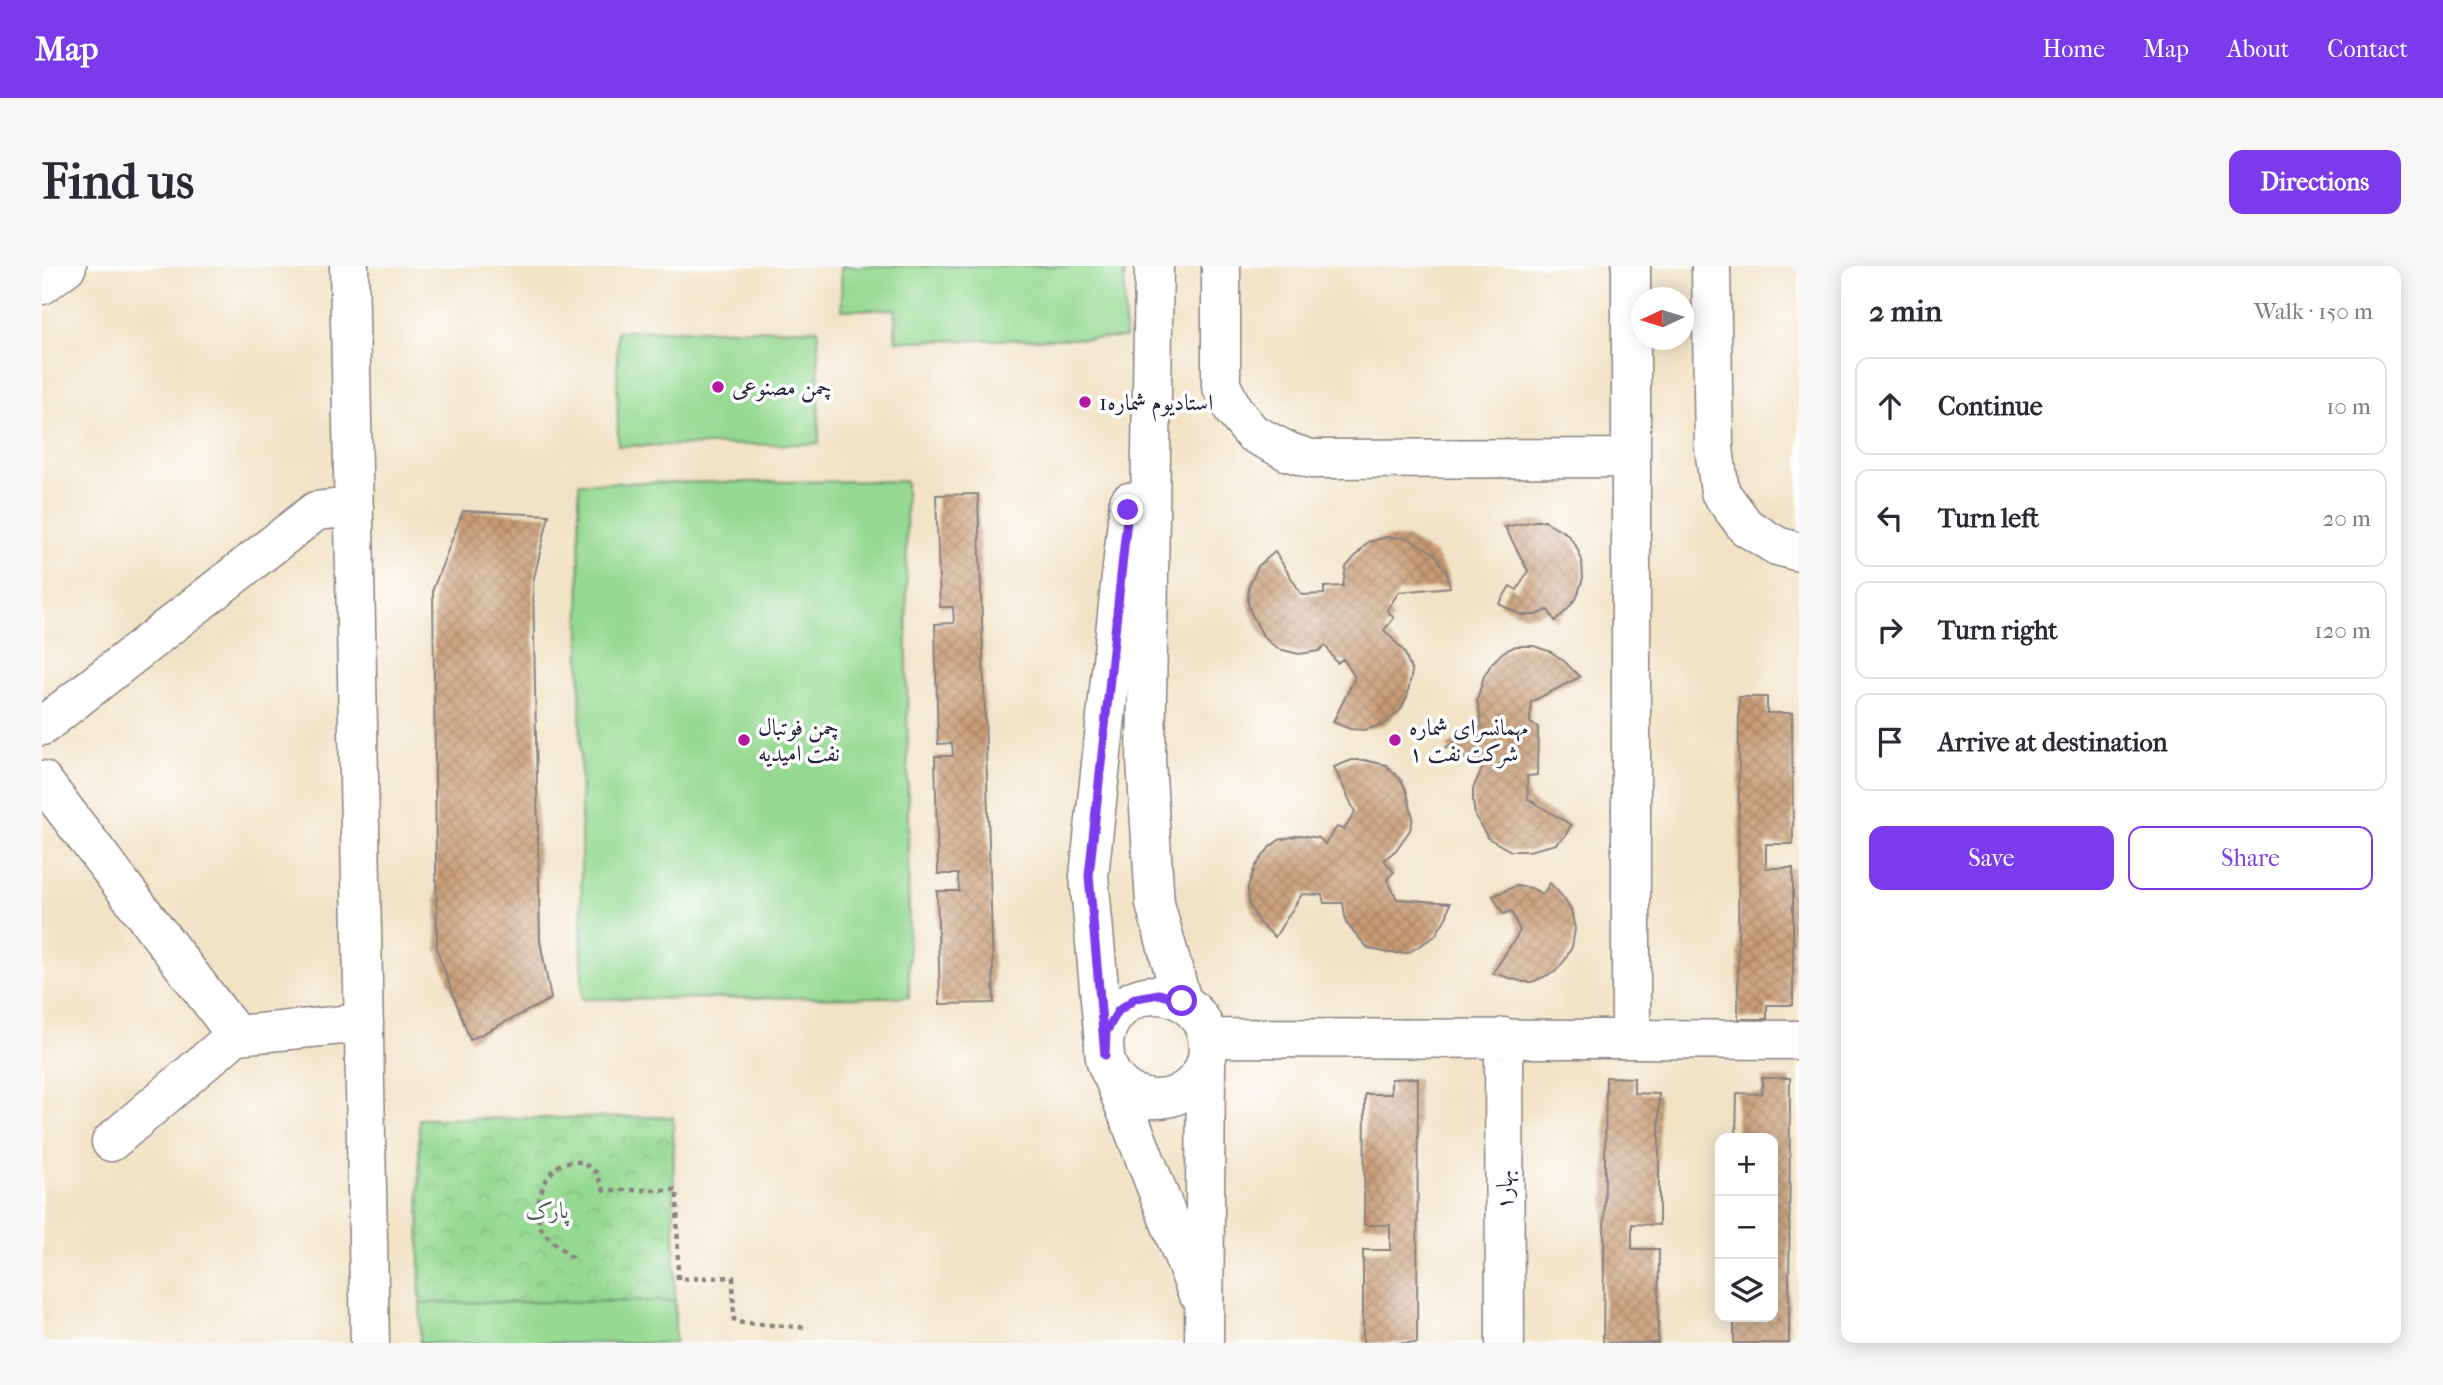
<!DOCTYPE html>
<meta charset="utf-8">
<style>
:root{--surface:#fff;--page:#f7f7f7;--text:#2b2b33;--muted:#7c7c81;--line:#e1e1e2;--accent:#7c3aed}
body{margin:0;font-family:"IM FELL French Canon",Amiri,serif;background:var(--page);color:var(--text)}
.controls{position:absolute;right:21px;bottom:21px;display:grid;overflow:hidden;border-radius:14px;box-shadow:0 4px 18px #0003}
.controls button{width:63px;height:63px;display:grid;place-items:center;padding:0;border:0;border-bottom:2px solid var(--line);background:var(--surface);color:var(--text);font:35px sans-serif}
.compass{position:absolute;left:1589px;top:21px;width:63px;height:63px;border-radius:50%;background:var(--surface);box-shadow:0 4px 18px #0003;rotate:266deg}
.stop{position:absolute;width:21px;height:21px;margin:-16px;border:5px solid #7c3aed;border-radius:50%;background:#fff}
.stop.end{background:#7c3aed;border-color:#fff;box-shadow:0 2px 7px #0008}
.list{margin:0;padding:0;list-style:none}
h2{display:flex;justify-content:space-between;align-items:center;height:91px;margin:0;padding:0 28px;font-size:30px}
h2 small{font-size:23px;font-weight:400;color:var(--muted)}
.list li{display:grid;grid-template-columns:46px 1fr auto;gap:21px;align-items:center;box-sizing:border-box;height:98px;margin:0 14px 14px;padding:0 14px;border:2px solid var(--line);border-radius:14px}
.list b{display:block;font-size:26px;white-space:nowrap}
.list em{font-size:23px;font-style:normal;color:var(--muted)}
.actions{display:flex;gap:14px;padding:21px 28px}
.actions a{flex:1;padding:16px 0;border:2px solid var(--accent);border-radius:14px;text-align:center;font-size:24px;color:var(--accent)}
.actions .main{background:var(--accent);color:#fff}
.icon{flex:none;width:38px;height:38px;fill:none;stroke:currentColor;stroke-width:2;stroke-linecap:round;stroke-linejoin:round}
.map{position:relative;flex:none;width:1757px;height:1077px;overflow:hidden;border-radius:14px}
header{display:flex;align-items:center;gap:42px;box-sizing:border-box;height:98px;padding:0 35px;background:var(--accent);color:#fff}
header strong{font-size:33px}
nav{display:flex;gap:38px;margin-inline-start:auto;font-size:24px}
.intro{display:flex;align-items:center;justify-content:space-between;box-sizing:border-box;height:168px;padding:0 42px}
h1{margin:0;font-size:49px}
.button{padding:18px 32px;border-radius:14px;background:var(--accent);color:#fff;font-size:24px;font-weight:700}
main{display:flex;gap:42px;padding:0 42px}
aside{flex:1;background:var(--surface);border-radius:14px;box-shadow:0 4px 18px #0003}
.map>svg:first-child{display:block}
.park{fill:url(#park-crowns);stroke:#5c7e66;stroke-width:2}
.garden{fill:#95d992;stroke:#5c7e66;stroke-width:2}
.building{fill:url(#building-cross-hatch)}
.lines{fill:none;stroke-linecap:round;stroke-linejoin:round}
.minor-casing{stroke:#8a8280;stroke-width:41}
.path{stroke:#8a8280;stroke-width:4.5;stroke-dasharray:5 5;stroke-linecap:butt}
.minor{stroke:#fff;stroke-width:38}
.route{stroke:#7c3aed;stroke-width:9}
.poi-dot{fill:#b5179e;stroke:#fff;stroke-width:2.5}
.labels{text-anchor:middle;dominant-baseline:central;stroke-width:7;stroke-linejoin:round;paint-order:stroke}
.poi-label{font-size:23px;fill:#22223b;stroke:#fff;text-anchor:start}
.street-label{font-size:23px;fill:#22223b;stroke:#fff}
.park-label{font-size:23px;fill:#4a6259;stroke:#fff}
</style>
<header>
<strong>Map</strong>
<nav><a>Home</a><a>Map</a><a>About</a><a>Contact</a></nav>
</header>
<div class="intro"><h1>Find us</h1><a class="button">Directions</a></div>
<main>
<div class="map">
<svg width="1757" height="1077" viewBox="0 0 1757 1077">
<defs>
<pattern id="park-crowns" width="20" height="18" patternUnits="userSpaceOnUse" patternTransform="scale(1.75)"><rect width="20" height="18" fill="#95d992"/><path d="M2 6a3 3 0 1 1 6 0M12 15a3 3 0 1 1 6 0" fill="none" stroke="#80ba7f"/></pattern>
<pattern id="building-cross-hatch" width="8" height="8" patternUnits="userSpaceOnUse" patternTransform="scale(1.75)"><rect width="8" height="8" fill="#c99c75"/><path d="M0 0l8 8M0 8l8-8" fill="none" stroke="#a37f61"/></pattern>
</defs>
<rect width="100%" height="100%" fill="#fff"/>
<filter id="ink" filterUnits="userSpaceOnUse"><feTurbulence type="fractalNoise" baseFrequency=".0143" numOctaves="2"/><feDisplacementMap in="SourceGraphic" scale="14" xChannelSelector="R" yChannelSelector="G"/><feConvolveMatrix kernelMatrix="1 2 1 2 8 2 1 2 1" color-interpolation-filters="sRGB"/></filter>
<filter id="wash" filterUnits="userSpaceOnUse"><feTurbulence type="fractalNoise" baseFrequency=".00686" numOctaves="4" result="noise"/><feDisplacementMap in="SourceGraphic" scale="28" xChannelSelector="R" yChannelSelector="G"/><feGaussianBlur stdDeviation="1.57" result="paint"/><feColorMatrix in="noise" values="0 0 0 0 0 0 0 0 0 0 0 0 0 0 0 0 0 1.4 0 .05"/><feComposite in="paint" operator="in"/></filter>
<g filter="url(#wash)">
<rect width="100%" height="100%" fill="#f1e3c6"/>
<path class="park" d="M631,851l2,184 -255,2 -1,-184z"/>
<path class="garden" d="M799,0h283l1,72 -229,3 -1,-32 -53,1z
M776,63l1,115 -201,2 -1,-115z
M864,215l3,516 -327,2 -3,-516z
M633,1035v42h-255v-40z"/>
<g id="blocks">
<path class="building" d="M936,228l16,509 -54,1 -3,-113h22l-1,-17h-20l-3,-118h18l-1,-13 -14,1 -3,-120 19,-1 -1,-16h-13l-4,-112z
M421,245l86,4 -16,67 7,359 11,58 -81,41 -33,-90 -4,-361z
M1493,255h10l22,13 9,12 6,14 1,18 -6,19 -10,13 -12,11 -7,-11 -12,5h-15l-22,-11 11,-18 7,4 11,-19 -23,-44z
M1346,271l20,1 27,16 12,20 3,13 -51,5 -12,18 7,8 -10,12 20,21 8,21 -5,25 -6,12 -16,15 -21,6 -14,-1 -17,-7 22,-45 -12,-18 -6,4 -12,-18 -6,6 -20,3 -20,-5 -10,-7 -6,-6 -12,-23 -3,-11 1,-16 9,-20 17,-14 27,43 22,-1v-7l19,-1 3,-19 22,-25z
M1474,380h18l17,6 13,9 16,16 -49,25 -1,21 8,4 -1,48 -10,1 1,23 43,26 -6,11 -9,8 -27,7h-18l-23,-13 -13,-22 -2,-15v-13l9,-19 -36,-22 36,-21 -5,-26 7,-24 8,-13 11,-11z
M1697,431h28v16h25l1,131h-27v24h27v137h-26v14h-29z
M1310,494h12l22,5 16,16 5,12 6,25 -3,12 -14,20 -12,10 10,12 -7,7 10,20 53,4 -3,13 -12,20 -27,17h-20l-20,-5 -22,-25 -3,-20h-19l-2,-8 -20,-1 -27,43 -17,-15 -9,-19 -1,-16 7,-20 15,-20 9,-7 21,-5 19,3 6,6 12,-17 7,3 11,-18 -21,-45z
M1508,617l12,13 9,14 4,19 -3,18 -7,13 -10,12 -23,10h-9l-30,-9 27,-42 -9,-20 -8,3 -10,-18 23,-10 15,2 12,6z
M1564,811l28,1v15l25,1v131l-27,-1v25h27l-1,94h-55z
M1376,812l-1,265h-54v-93h27v-25h-26l1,-131h26v-15z
M1720,812h28l-1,265h-55v-26h39v-179h-37l1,-45 25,1z"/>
</g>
</g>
<g filter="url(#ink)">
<use href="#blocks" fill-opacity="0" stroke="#8a8280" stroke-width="2"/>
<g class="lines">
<defs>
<path id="minor" d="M307,0l21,1077
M1112,0l-8,494 9,144 27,97
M1179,0v119l13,26 18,22 37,19 22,7 320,-1
M1669,0l3,182 6,44 26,35 31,19 22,6
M0,19l25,-19
M0,460l274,-215 38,-4
M0,514l194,255
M1062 781a52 52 0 1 1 104 0a52 52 0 1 1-104 0Z
M1462,771l1,306
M1166,772l423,1v-773
M1589,773l168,1
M1063,789l-16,-179 40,-374
M1071,811l84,215
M69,876l125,-107 128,-12
M1162,1077l2,-281"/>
</defs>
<use href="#minor" class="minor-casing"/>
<path class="path" d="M530,992c-9,-9 -27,-20 -32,-32 -7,-19 4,-57 25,-63 5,-2 12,-1 17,-1l14,10 8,18h73l1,89 55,-2 1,45 75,6"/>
<use href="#minor" class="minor"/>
</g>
</g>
<g class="lines" filter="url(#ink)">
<path class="route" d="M1086,244l-39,366 16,179 1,-23 12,-21 18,-13 23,-4 23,7"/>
</g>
<g class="poi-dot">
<circle cx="676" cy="121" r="7"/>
<circle cx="1043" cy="136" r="7"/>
<circle cx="702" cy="474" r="7"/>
<circle cx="1353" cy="474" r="7"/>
</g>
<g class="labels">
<g class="poi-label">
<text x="690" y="121">چمن مصنوعی</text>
<text x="1057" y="136">استادیوم شماره1</text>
<text x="716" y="461">چمن فوتبال<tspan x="716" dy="26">نفت امیدیه</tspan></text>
<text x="1367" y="461">مهمانسرای شماره<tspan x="1367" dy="26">۱ شرکت نفت</tspan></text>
</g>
<g class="street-label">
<text transform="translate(1462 924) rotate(-90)">بهار۱</text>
</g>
<g class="park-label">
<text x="505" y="944">پارک</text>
</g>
</g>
</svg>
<div class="controls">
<button>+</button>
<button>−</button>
<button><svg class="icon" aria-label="layers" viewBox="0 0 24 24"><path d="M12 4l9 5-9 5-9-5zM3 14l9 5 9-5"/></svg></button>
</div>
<svg class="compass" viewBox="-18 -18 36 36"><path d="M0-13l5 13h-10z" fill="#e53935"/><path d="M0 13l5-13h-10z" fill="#7c7c81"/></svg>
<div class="stop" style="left:1140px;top:735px"></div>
<div class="stop end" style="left:1086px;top:244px"></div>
</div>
<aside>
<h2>2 min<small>Walk · 150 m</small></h2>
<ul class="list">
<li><svg class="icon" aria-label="ahead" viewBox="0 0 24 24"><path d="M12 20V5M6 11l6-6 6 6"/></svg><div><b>Continue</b></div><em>10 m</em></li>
<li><svg class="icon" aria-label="left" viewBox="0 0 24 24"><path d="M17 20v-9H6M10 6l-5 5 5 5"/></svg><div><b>Turn left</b></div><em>20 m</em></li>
<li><svg class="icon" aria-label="right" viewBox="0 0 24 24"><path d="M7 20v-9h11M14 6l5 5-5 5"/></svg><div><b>Turn right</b></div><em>120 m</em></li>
<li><svg class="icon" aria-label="arrive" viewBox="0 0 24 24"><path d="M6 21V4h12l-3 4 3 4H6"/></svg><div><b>Arrive at destination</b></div></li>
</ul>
<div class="actions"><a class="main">Save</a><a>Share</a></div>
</aside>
</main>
